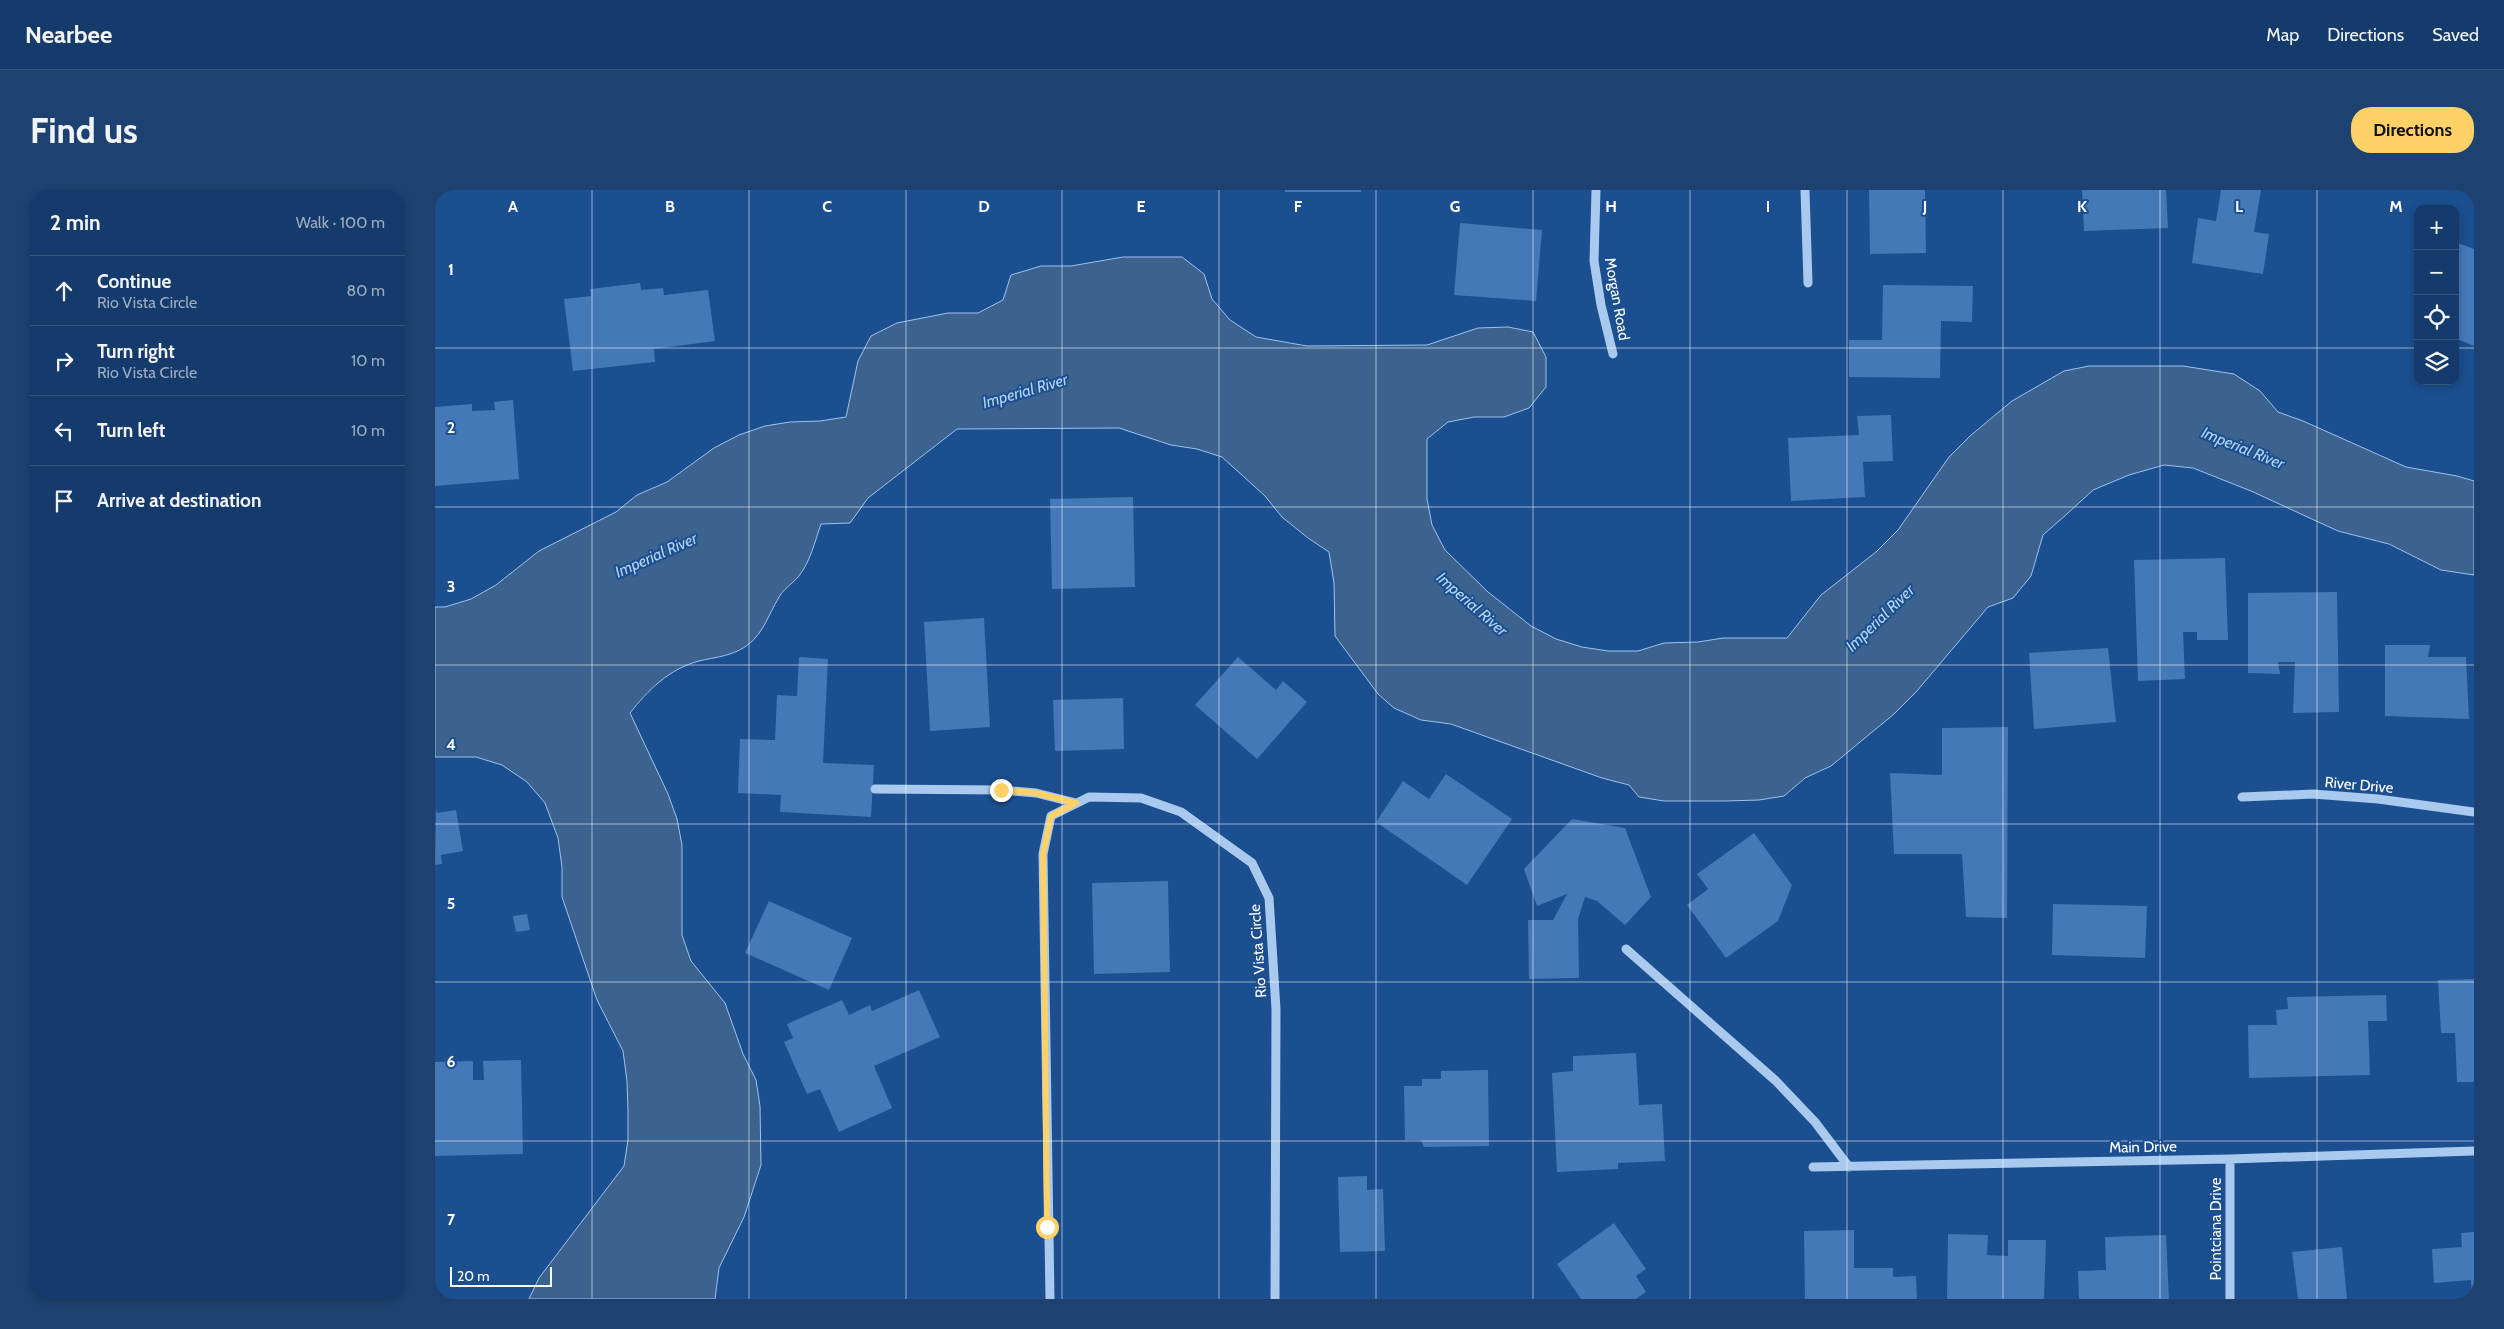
<!DOCTYPE html>
<meta charset="utf-8">
<style>
:root{--surface:#143b6b;--page:#1d4271;--text:#f1f3f6;--muted:#9dadc1;--line:#33557e;--accent:#ffd166}
body{margin:0;font-family:Cabin,sans-serif;background:var(--page);color:var(--text)}
.controls{position:absolute;right:15px;top:15px;display:grid;overflow:hidden;border-radius:10px;box-shadow:0 2px 8px #0003}
.controls button{width:45px;height:45px;display:grid;place-items:center;padding:0;border:0;border-bottom:1px solid var(--line);background:var(--surface);color:var(--text);font:25px sans-serif}
.scale{position:absolute;left:15px;bottom:12px;width:102px;box-sizing:border-box;padding-left:5px;border:2px solid #fff;border-top:0;font-size:14px;line-height:18px;white-space:nowrap;color:#fff;-webkit-text-stroke:4px #1b4f8f;paint-order:stroke}
.stop{position:absolute;width:15px;height:15px;margin:-11px;border:4px solid #ffd166;border-radius:50%;background:#fff}
.stop.end{background:#ffd166;border-color:#fff;box-shadow:0 1px 5px #0008}
.list{margin:0;padding:0;list-style:none}
h2{display:flex;justify-content:space-between;align-items:center;height:65px;margin:0;padding:0 20px;font-size:21px}
h2 small{font-size:16px;font-weight:400;color:var(--muted)}
.list li{display:grid;grid-template-columns:32px 1fr auto;gap:15px;align-items:center;box-sizing:border-box;height:70px;padding:0 20px;border-top:1px solid var(--line)}
.list b{display:block;font-size:19px;white-space:nowrap}
.list p{margin:0;font-size:16px;white-space:nowrap;color:var(--muted)}
.list em{font-size:16px;font-style:normal;color:var(--muted)}
.icon{flex:none;width:28px;height:28px;fill:none;stroke:currentColor;stroke-width:2;stroke-linecap:round;stroke-linejoin:round}
.map{position:relative;flex:none;width:2039px;height:1109px;overflow:hidden;border-radius:20px}
header{display:flex;align-items:center;gap:30px;box-sizing:border-box;height:70px;padding:0 25px;background:var(--surface);border-bottom:1px solid var(--line)}
header strong{font-size:24px}
nav{display:flex;gap:28px;margin-inline-start:auto;font-size:18px}
.intro{display:flex;align-items:center;justify-content:space-between;box-sizing:border-box;height:120px;padding:0 30px}
h1{margin:0;font-size:35px}
.button{padding:12px 22px;border-radius:20px;background:var(--accent);color:#111;font-size:18px;font-weight:700}
main{display:flex;gap:30px;padding:0 30px}
aside{flex:1;background:var(--surface);border-radius:20px;box-shadow:0 2px 8px #0003}
.map>svg:first-child{display:block}
.water{fill:#3c6290;stroke:#9cc4f0}
.building{fill:#4478b7}
.lines{fill:none;stroke-linecap:round;stroke-linejoin:round}
.minor{stroke:#a9c9ee;stroke-width:9}
.route{stroke:#ffd166;stroke-width:6}
.grid{fill:none;stroke:#fff;stroke-width:1;stroke-opacity:0.55}
.labels{text-anchor:middle;dominant-baseline:central;stroke-width:4;stroke-linejoin:round;paint-order:stroke}
.street-label{font-size:15px;fill:#fff;stroke:#1b4f8f}
.water-label{font-size:16px;font-style:italic;fill:#b5d3f5;stroke:#1b4f8f}
.grid-label{font-size:16px;text-anchor:middle;font-weight:bold;fill:#fff;stroke:#1b4f8f;stroke-width:4;stroke-linejoin:round;paint-order:stroke}
</style>
<header>
<strong>Nearbee</strong>
<nav><a>Map</a><a>Directions</a><a>Saved</a></nav>
</header>
<div class="intro"><h1>Find us</h1><a class="button">Directions</a></div>
<main>
<aside>
<h2>2 min<small>Walk · 100 m</small></h2>
<ul class="list">
<li><svg class="icon" aria-label="ahead" viewBox="0 0 24 24"><path d="M12 20V5M6 11l6-6 6 6"/></svg><div><b>Continue</b><p>Rio Vista Circle</p></div><em>80 m</em></li>
<li><svg class="icon" aria-label="right" viewBox="0 0 24 24"><path d="M7 20v-9h11M14 6l5 5-5 5"/></svg><div><b>Turn right</b><p>Rio Vista Circle</p></div><em>10 m</em></li>
<li><svg class="icon" aria-label="left" viewBox="0 0 24 24"><path d="M17 20v-9H6M10 6l-5 5 5 5"/></svg><div><b>Turn left</b></div><em>10 m</em></li>
<li><svg class="icon" aria-label="arrive" viewBox="0 0 24 24"><path d="M6 21V4h12l-3 4 3 4H6"/></svg><div><b>Arrive at destination</b></div></li>
</ul>
</aside>
<div class="map">
<svg width="2039" height="1109" viewBox="0 0 2039 1109">
<rect width="100%" height="100%" fill="#1b4f8f"/>
<path class="water" d="M688,67h59l22,17 8,25 18,21 26,17 51,9 120,-1 51,-17 30,-1 25,5 13,25v30l-17,21 -25,9h-30l-26,5 -21,17v60l5,26 13,25 43,42 43,34 25,13 26,8 26,4h30l26,-8 34,-1 25,-4h64l34,-43 55,-43 22,-22 51,-73 21,-21 42,-35 52,-30 25,-5h94l51,8 26,17 18,21 25,9 103,46 51,9 17,5v94l-33,-5 -52,-26 -51,-13 -87,-40 -58,-23 -29,-3 -35,10 -36,15 -25,23 -25,22 -12,41 -18,22 -25,9 -72,85 -22,22 -63,52 -26,12 -21,18 -25,4 -35,1h-60l-25,-4 -10,-12 -27,-7 -151,-54 -30,-4 -27,-12 -16,-14 -43,-58 -1,-53 -5,-31 -21,-14 -26,-21 -17,-21 -43,-39 -25,-8 -26,-4 -52,-17 -162,1 -89,69 -18,25 -29,1c-6,17 -11,39 -23,53 -6,7 -16,13 -20,22 -9,15 -15,34 -29,45 -15,12 -33,13 -50,17 -30,8 -51,29 -69,52l38,81 9,25 5,26v90l9,26 34,42 18,51 13,26 4,26 1,59 -17,52 -25,51 -4,31h-186l10,-21 85,-112 4,-26v-29l-1,-30 -4,-30 -26,-51 -35,-103v-30l-4,-29 -13,-35 -18,-21 -25,-17 -26,-8h-41v-150h10l26,-8 25,-14 43,-34 77,-39 21,-17 30,-13 47,-34 25,-13 26,-9 25,-4 30,-1 26,-4 12,-56 13,-25 26,-13 51,-10h30l25,-13 8,-25 30,-9h30z"/>
<path class="building" d="M850,0h76v2h-76z
M1434,0h56l1,63 -56,1z
M1647,0h84l2,38 -84,3z
M1786,0h40l-7,42 15,2 -6,40 -71,-11 6,-45 18,3z
M1025,33l82,7 -6,71 -82,-6z
M2020,52l19,7v97l-19,-8z
M205,93l1,7 22,-2 1,7 44,-5 7,51 -61,8 1,13 -82,9 -9,-72 27,-3 -1,-7z
M1448,95l90,1 -1,36 -31,-1 -1,57 -91,-1v-37h33z
M78,210l6,79 -84,7v-79l37,-3v7l23,-1 -1,-8z
M1456,225l2,46 -30,1 2,35 -74,4 -3,-63 71,-3 -2,-19z
M698,307l2,90 -83,2 -2,-90z
M1790,368l3,82h-31v-8h-14l2,47 -47,2 -4,-121z
M1902,402l2,120 -46,1 2,-51h-17l2,12 -32,-1v-80z
M549,428l6,109 -60,4 -6,-109z
M1950,455h45l-2,12h38l3,62 -84,-3z
M1673,458l8,74 -82,7 -5,-76z
M364,467l29,2 -5,104 51,2 -3,52 -91,-5 1,-17 -43,-2 2,-54 35,1 2,-45 20,1z
M803,467l38,33 7,-9 24,21 -50,57 -62,-54z
M688,508l1,51 -69,2 -2,-51z
M1573,537l-1,191 -41,-1 -4,-63h-68l-4,-81 52,2v-47z
M1011,584l66,45 -45,66 -91,-63 27,-41 26,18z
M1,619l1,4 19,-3 7,41 -22,4 1,9 -7,1z
M1137,629l53,9 26,69 -26,28 -28,-24 -12,-4 -7,22 1,59 -50,1 -1,-59h25l14,-26 -30,12 -13,-37z
M1319,643l38,52 -14,36 -52,37 -39,-53 21,-16 -11,-15z
M733,691l2,91 -76,2 -2,-91z
M334,711l83,37 -23,52 -84,-37z
M1618,714l94,2 -2,52 -93,-3z
M92,724l3,16 -14,2 -3,-16z
M2039,789v103h-17l-2,-49h-14l-3,-53z
M484,800l21,47 -66,29 18,42 -53,24 -19,-43 -13,5 -23,-52 9,-4 -6,-14 55,-24 7,15 21,-10 2,6z
M1951,805l1,26h-19l2,54 -121,3 -1,-53h29l-1,-15 12,-1 -1,-12z
M1201,863l3,52 23,-1 3,57 -47,2v6l-61,3 -5,-99 21,-2v-15z
M86,870l2,94 -88,2v-94l38,-1v19h11l-1,-19z
M1053,880l1,76 -65,1 -3,-7h-16l-1,-54h18v-7h19v-8z
M932,986v14l16,-1 2,62 -45,1 -2,-75z
M1179,1033l32,46 -10,7 10,16 -10,7h-55l-24,-35z
M1419,1040v38h39v9l23,-1 1,23h-112l-1,-68z
M2039,1042v67h-2l-1,-19 -37,3 -2,-34 30,-2 -1,-14z
M1513,1044l40,1 -1,20 21,1v-16h38l-2,59h-97z
M1731,1045l3,64h-90l-1,-28 28,-1 -1,-33z
M1907,1057l5,52h-49l-6,-47z"/>
<g class="lines">
<path class="minor" d="M1161,0l-2,71 7,44 12,49
M1370,0l3,93
M440,599l126,1 35,3 40,10
M1807,607l71,-3 65,5 96,13
M1191,759l150,132 39,41 34,45
M1378,977l417,-8 244,-8
M615,1109l-7,-445 8,-38 38,-19 52,1 40,14 71,51 17,35 7,111 -1,290
M1795,1109v-140"/>
</g>
<g class="lines">
<path class="route" d="M566,600l35,3 40,10 -25,13 -8,38 4,373"/>
</g>
<path class="grid" d="M157,0v1109M314,0v1109M471,0v1109M627,0v1109M784,0v1109M941,0v1109M1098,0v1109M1255,0v1109M1412,0v1109M1568,0v1109M1725,0v1109M1882,0v1109M0,158h1983M2020,158h19M0,317h2039M0,475h2039M0,634h2039M0,792h2039M0,951h2039"/>
<g class="labels">
<g class="street-label">
<text transform="translate(1182 109) rotate(80)">Morgan Road</text>
<text transform="translate(1924 595) rotate(5)">River Drive</text>
<text transform="translate(823 761) rotate(-94)">Rio Vista Circle</text>
<text transform="translate(1708 957) rotate(-1)">Main Drive</text>
<text transform="translate(1781 1039) rotate(-90)">Pointciana Drive</text>
</g>
<g class="water-label">
<text transform="translate(590 201) rotate(-16)">Imperial River</text>
<text transform="translate(1808 258) rotate(22)">Imperial River</text>
<text transform="translate(221 365) rotate(-24)">Imperial River</text>
<text transform="translate(1037 414) rotate(41)">Imperial River</text>
<text transform="translate(1445 428) rotate(-44)">Imperial River</text>
</g>
</g>
<g class="grid-label">
<text x="78" y="22">A</text>
<text x="235" y="22">B</text>
<text x="392" y="22">C</text>
<text x="549" y="22">D</text>
<text x="706" y="22">E</text>
<text x="863" y="22">F</text>
<text x="1020" y="22">G</text>
<text x="1176" y="22">H</text>
<text x="1333" y="22">I</text>
<text x="1490" y="22">J</text>
<text x="1647" y="22">K</text>
<text x="1804" y="22">L</text>
<text x="1961" y="22">M</text>
<text x="16" y="85">1</text>
<text x="16" y="243">2</text>
<text x="16" y="402">3</text>
<text x="16" y="560">4</text>
<text x="16" y="719">5</text>
<text x="16" y="877">6</text>
<text x="16" y="1035">7</text>
</g>
</svg>
<div class="controls">
<button>+</button>
<button>−</button>
<button><svg class="icon" aria-label="locate" viewBox="0 0 24 24"><circle cx="12" cy="12" r="6"/><path d="M12 2v4M12 18v4M2 12h4M18 12h4"/></svg></button>
<button><svg class="icon" aria-label="layers" viewBox="0 0 24 24"><path d="M12 4l9 5-9 5-9-5zM3 14l9 5 9-5"/></svg></button>
</div>
<div class="scale">20 m</div>
<div class="stop" style="left:612px;top:1037px"></div>
<div class="stop end" style="left:566px;top:600px"></div>
</div>
</main>
